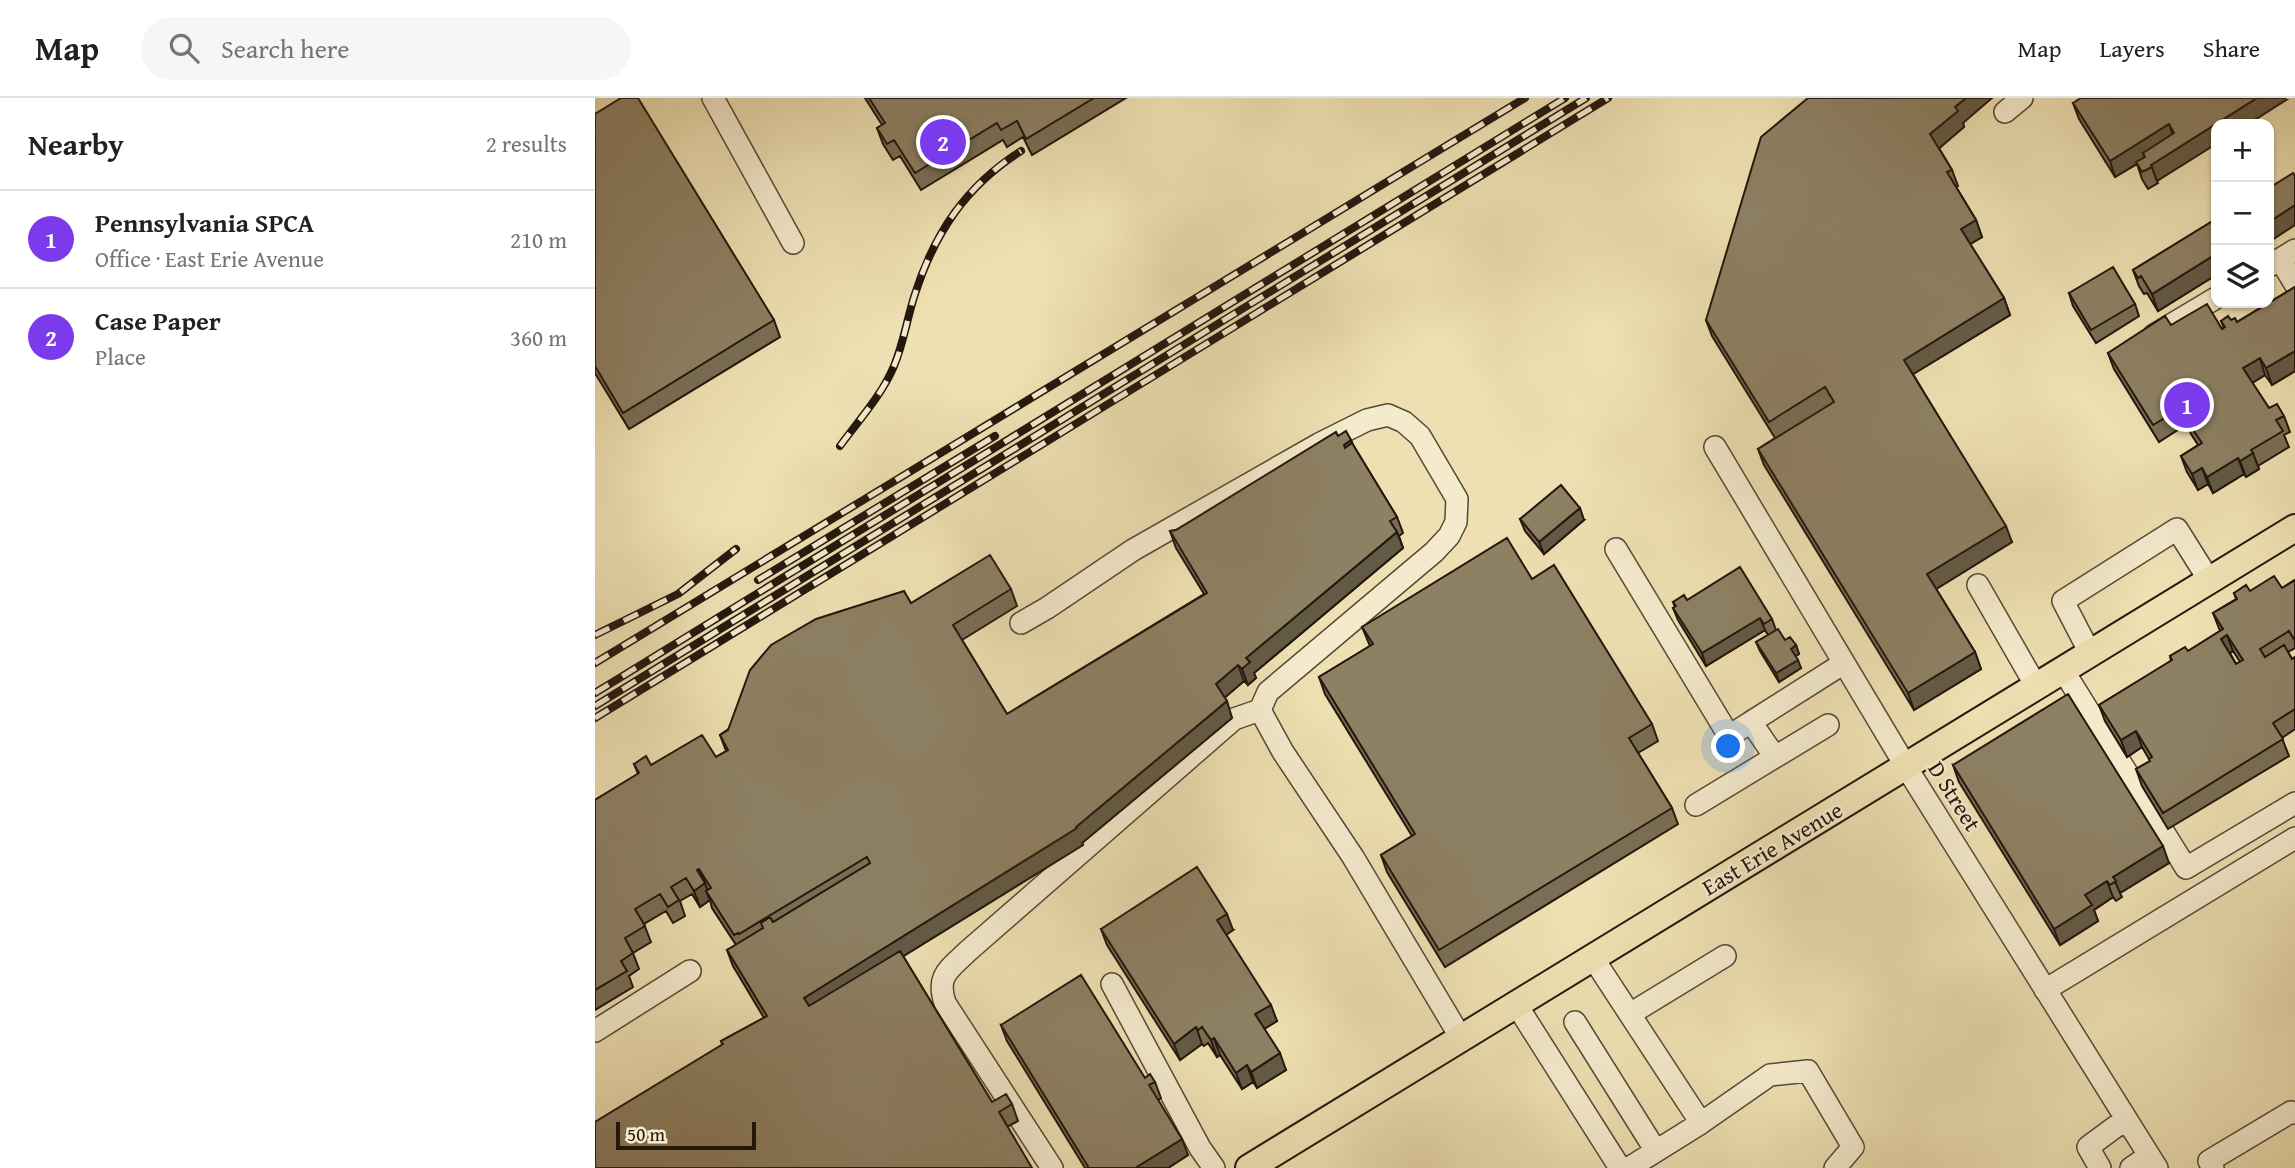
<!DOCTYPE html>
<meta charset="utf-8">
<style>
:root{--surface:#fff;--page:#f6f6f6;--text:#202124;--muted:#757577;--line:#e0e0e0;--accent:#7c3aed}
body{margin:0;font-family:"Gentium Book Plus",serif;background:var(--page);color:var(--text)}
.controls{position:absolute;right:21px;top:21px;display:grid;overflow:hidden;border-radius:14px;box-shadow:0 2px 5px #0004}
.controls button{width:63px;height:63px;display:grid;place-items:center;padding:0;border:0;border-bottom:2px solid var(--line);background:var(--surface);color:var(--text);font:35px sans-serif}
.scale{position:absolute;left:21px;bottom:18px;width:140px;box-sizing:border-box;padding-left:7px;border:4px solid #24170d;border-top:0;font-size:19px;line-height:24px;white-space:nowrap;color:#24170d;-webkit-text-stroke:5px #f4ebcd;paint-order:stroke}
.you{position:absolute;left:1134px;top:649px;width:24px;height:24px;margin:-18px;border:5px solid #fff;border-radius:50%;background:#1a73e8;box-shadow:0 0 0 10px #1a73e833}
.badge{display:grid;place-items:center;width:46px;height:46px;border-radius:50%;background:var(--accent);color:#fff;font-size:23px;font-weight:700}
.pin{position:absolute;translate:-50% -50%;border:4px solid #fff;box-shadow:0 2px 7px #0006}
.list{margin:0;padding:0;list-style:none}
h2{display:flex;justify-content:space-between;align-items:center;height:91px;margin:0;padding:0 28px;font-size:30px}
h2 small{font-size:23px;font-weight:400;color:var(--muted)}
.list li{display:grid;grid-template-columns:46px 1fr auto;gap:21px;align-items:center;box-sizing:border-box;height:98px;padding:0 28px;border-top:2px solid var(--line)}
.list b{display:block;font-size:26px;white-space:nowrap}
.list p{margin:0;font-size:23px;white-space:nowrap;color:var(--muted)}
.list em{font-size:23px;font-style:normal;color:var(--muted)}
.icon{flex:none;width:38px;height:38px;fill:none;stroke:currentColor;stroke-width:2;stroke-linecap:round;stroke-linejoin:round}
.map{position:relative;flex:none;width:1700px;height:1070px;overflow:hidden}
header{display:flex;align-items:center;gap:42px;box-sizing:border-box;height:98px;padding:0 35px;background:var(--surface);border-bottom:2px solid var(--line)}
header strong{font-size:33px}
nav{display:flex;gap:38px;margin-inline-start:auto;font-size:24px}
.search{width:490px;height:63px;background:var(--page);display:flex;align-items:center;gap:18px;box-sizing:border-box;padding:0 24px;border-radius:38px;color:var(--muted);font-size:26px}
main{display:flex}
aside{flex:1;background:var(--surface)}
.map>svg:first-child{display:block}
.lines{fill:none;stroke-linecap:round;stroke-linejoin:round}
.minor-casing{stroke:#564936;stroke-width:24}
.major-casing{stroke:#24170d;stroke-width:30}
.minor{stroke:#f4ebcd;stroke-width:21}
.major{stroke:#eee0b2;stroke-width:26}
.rail-casing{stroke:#24170d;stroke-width:8}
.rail{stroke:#f4ebcd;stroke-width:5;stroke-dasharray:16;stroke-linecap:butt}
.wall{fill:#796e55;stroke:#24170d;stroke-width:2;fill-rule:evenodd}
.shaded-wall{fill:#635a45;stroke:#24170d;stroke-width:2}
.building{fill:#8d8063;stroke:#24170d;stroke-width:2;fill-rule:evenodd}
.labels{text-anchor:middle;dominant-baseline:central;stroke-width:5;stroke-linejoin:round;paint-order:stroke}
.street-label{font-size:23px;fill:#24170d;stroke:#f4ebcd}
</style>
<header>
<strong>Map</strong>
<div class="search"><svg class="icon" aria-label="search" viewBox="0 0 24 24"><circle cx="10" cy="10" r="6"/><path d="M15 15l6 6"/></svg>Search here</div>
<nav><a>Map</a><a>Layers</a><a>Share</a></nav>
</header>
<main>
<aside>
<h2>Nearby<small>2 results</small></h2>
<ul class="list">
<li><span class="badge">1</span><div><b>Pennsylvania SPCA</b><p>Office · East Erie Avenue</p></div><em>210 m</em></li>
<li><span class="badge">2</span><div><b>Case Paper</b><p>Place</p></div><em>360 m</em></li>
</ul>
</aside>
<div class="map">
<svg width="1700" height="1070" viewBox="0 0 1700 1070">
<rect width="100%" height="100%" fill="#eee0b2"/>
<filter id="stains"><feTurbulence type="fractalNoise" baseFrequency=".00286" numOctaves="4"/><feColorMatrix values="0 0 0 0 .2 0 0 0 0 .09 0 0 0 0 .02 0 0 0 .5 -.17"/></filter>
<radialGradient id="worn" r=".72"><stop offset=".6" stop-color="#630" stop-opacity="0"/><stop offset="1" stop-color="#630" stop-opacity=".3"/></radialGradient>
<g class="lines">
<defs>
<path id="minor" d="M118,0l80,145
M1410,14l17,-14
M1685,161l15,25
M1674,168l26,-16
M1559,237l62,-37
M1120,349l193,323 249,398
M1021,451l113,187 22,-14
M1383,487l58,101
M426,525l26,-15 86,-58 186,-106 48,-24 21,-5 16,7 16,14 37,63 -1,23 -7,14 -15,16 -166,140 -8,18 23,42 70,105 108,181
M1495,555l-27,-52 114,-72 32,51
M1468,572l123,198 109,-65
M1180,659l-24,-35 93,-59
M1101,707l132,-80
M998,860l108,165 -72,45
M517,886l88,164 14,20
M1450,892l250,-152
M921,906l104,164
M1035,916l95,-58
M980,924l81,129
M0,933l95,-60
M1106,1025l69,-48 38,-4 45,76 -18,21
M457,1070l-107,-165c-9,-28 4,-33 23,-52l266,-232 26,-9
M1505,1070l-12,-21 38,-28
M1536,1070l18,-12
M1618,1070l-4,-7 82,-49 4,1"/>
<path id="major" d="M654,1070l1046,-640"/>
</defs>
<use href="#minor" class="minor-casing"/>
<use href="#major" class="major-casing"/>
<use href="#minor" class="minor"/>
<use href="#major" class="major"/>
<defs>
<path id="rail" d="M245,348c19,-26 42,-51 54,-80 10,-24 13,-48 21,-72 20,-62 51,-108 106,-143
M163,482l237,-144
M0,537l83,-41 58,-45
M0,565l930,-565
M0,595l970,-595
M0,608l991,-608
M0,620l1013,-620"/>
</defs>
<use href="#rail" class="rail-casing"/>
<use href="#rail" class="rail"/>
</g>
<path class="wall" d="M270,0h261l-94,57 -9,-18 -16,10 -4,-7 -82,50 -21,-34 -7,4 -10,-16 -6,-16 5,-3z
M1691,2l-38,24h-32l-59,57 1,2 -10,6 -6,-10 -5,-15 -22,13 -36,-58 -6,-16z
M0,16l179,206 6,17 -151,92 -34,-56z
M1368,25l1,4 -25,21 13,22 6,16 -2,1 20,33 6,17 -12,7 34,54 6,17 -97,59 99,168 -76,47 39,63 6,17 -67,41 -150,-245 -6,-16 17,-11 -63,-102 -6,-16z
M1621,121v56l-58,36 -11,-18 -3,1 -5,-8 -6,-16z
M1700,189v84l-23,14 -7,-10 -13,8 17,25 15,8 6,16 -6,3 5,12 -31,19 1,3 -13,8 -2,-3 -31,19 -5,-9 -10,6 -11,-18 -6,-16 17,-11 -7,-11 -4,-10 -28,18 -45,-73 -6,-16 63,-28 51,4 2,-1 -3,-7 10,-1 6,2z
M1474,195l66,11 4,12 -43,27 -23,-37z
M743,338l13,4 2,5 44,72 6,16 -4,3 4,12 -149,125 2,5 -8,7 -4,-4 -20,17 8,20 -150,125 1,2 -180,111 89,146 20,2 6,17 -11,6 -285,-83 -1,-3 43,-23 -31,-52 -6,-16 9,-5 -24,-37 -2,-8 -10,7 -8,-13 -12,7 5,15 -12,7 -7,-12 -22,13 7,18 -18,11 6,16 -10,7 4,11 -38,23v-210l43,-26 -4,-10 17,1 65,-8 10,-6 -6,-16 191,-132 100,-14 6,17 -55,34 45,74 197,-120 -28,-46 -6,-17 6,-1z
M925,421l64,1 -40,34 -19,-23z
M937,481l120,145 6,17 -20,12 34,55 6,16 -233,143 -58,-95 -6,-17 31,-19 -87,-142 -6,-17 51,-31 -8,-19z
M1700,482v68l-7,4 4,7 3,-2v72l-13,9 7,18 -121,73 -26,-43 -6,-17 14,-8 -1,-2 -7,-12 -15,10 -22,-36 -6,-16 72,-44 -1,-5 18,-5 32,-20 -7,-18 23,-14 -2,-6 48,-5zM1638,553l7,11 -4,2 -6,-11z
M1092,502l85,19 4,11 9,10 11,5 3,9 -4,2 6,12 -22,14 -19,-31 -4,-9 12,-7 -3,-5 -59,36 -28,-46 -5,-12 2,-1 -2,-5z
M1358,667l216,98 -49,30 2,4 -6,4 -3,-4 -19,13 4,11 -38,24 -101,-163z
M506,831l132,1 -7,5 51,86 -13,8 22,41 -29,18 -4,-6 -11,7 -22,-34 -3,2 -9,-14 -4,3 -2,-2 -22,16 -73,-115z
M406,927l154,57 6,16 -3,2 30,55 -20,13h-83l-78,-127z"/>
<path class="shaded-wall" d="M1371,0h26l-29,25 1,4 -28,24 -6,-17 25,-27z
M1662,0h28l1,2 -38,24h-32v20l-59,37 -6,-16z
M1574,26l6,17 -32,12 2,6 -30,18 -5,-16z
M1700,107v20l-26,17v-20z
M1381,122l6,17 -15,9 -6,-17z
M1621,156v21l-58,36 -6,-17z
M1409,200l6,17 -100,61 -6,-16z
M1700,253v20l-23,14 -6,-17z
M1665,260l5,17 -16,10 -6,-17z
M756,342l6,16 -7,5 -6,-16z
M1658,355l6,16 -13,8 -6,-16z
M1643,360l6,16 -31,19 -6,-16z
M1607,370l6,16 -10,6 -6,-16z
M985,410l4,12 -40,34 -5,-12z
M1411,428l6,16 -79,49 -6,-17z
M802,434l6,16 -149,125 2,5 -8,7 -6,-16 4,-11z
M1165,520l5,12 -59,36 -4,-13z
M1632,537l6,16 -6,4 -6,-16z
M1201,547l3,9 -5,3 -3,-8z
M1380,554l6,17 -67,41 -6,-17z
M1203,562l3,8 -22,14 -3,-9z
M643,567l6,16 -22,19 -6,-16z
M632,603l5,17 -150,125 1,2 -273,169 -6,-16 272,-171z
M1541,633l6,16 -15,10 -6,-17z
M1568,748l6,17 -49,30 -7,-16z
M104,771l11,27 -4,-5 4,9 -10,7 -6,-16 3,-21z
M1512,783l6,16 -19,13 4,11 -38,24 -6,-16 31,-34z
M632,816l6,16 -10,7 -6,-17z
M676,907l6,16 -16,10 -6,-17z
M601,929l6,17 -22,16 -6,-16z
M619,940l6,17 -3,2 -6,-17z
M685,955l6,17 -29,18 -6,-16z
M652,967l6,17 -11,7 -6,-16z
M587,1041l6,16 -20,13h-33z"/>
<path class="building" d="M26,0h17l136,222 -151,93 -28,-47v-252z
M274,0h225l-68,41 -9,-18 -16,9 -4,-7 -82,50 -21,-33 -7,4 -10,-16 8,-5z
M1213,0h158l-11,9 3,4 -28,23 22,36 -5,2 29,48 -15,9 43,69 -100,62 102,166 -79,48 48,78 -67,41 -150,-244 76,-47 -9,-15 -56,35 -63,-102 55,-183z
M1486,0h176l-106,67 1,2 -10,5 -6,-10 9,-5 -2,-4 31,-20 -5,-9 -59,37 -37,-58z
M1698,75l2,3v29l-26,17v-34z
M1621,121v35l-64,40 -11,-18 -3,2 -5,-8z
M1518,169l22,37 -44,26 -22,-37z
M1700,189v64l-29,17 -6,-10 -17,10 26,40 8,-4 7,12 -8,4 7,11 -32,19 2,3 -13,8 -2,-3 -31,19 -5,-9 -10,6 -11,-18 21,-13 -17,-25 15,-6 -7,-11 -40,24 -45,-72 57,-37 6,9 36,-21 15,25 3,-2 -4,-6 7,-5 3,4 4,-2 2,4z
M751,333l5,9 -7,5 1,3 7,-5 45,74 -7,4 7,11 -151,126 4,4 -8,7 -4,-4 -22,19 11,17 -151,126 1,1 -273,170 5,8 91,-55 92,151 14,-8 6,10 -13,8 33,56h-437v-46l128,-78 -2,-3 46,-25 -40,-66 36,-22 -2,-5 9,-6 3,5 97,-59 -3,-6 -128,77 -1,-1 -4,2 -28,-44 5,-3 -12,-19 -2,1 8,13 -11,8 -8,-13 -15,9 8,13 -11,7 -8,-13 -25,15 10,17 -20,12 8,15 -12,8 6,10 -32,19v-190l44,-27 -5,-9 12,-8 5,9 51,-30 14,22 12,-7 -8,-15 8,-5 22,-60 21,-25 45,-26 88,-28 7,12 79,-48 21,34 -58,36 54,89 200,-121 -37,-62 6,-1 160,-98 2,4z
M966,387l19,23 -41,34 -19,-23z
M912,440l25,41 22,-14 98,159 -23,14 43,70 -233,142 -58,-95 34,-21 -96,-157 54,-33 -11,-17z
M1145,469l32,52 -8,5 -4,-6 -58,35 -29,-45 3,-2 -3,-4 11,-7 3,5z
M1679,478l8,12 13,-8v61l-6,-10 -29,18 5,8 19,-12 8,14 3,-2v52l-22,14 10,16 -120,74 -27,-44 14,-8 -1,-2 3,-2 -16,-26 -15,9 -22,-35 73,-45 -2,-4 15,-9 3,4 35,-22 -10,-16 24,-14 -3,-6 12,-8 4,6zM1632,537l16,25 -7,4 -15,-25z
M1183,531l7,11 5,-3 6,8 -5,4 7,11 -22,13 -20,-31z
M1473,596l95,152 -50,31 3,4 -6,4 -3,-4 -22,14 7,10 -38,24 -101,-164z
M602,769l30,47 -10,6 54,85 -16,9 25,39 -29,19 -4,-7 -11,8 -22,-35 -3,2 -9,-13 -4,3 -2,-3 -22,17 -73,-115z
M486,877l64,103 5,-4 5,8 -6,3 33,54 -47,29h-46l-88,-143z"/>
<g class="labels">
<g class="street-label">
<text transform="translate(1360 698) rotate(58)">D Street</text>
<text transform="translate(1177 750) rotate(-31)">East Erie Avenue</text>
</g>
</g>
<rect width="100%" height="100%" filter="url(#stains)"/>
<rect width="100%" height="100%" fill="url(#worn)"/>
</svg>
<div class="controls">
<button>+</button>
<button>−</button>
<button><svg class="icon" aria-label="layers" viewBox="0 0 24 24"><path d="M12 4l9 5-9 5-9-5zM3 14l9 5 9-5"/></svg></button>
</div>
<div class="scale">50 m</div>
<div class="you"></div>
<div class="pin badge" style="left:1592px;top:307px">1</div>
<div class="pin badge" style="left:348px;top:44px">2</div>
</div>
</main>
